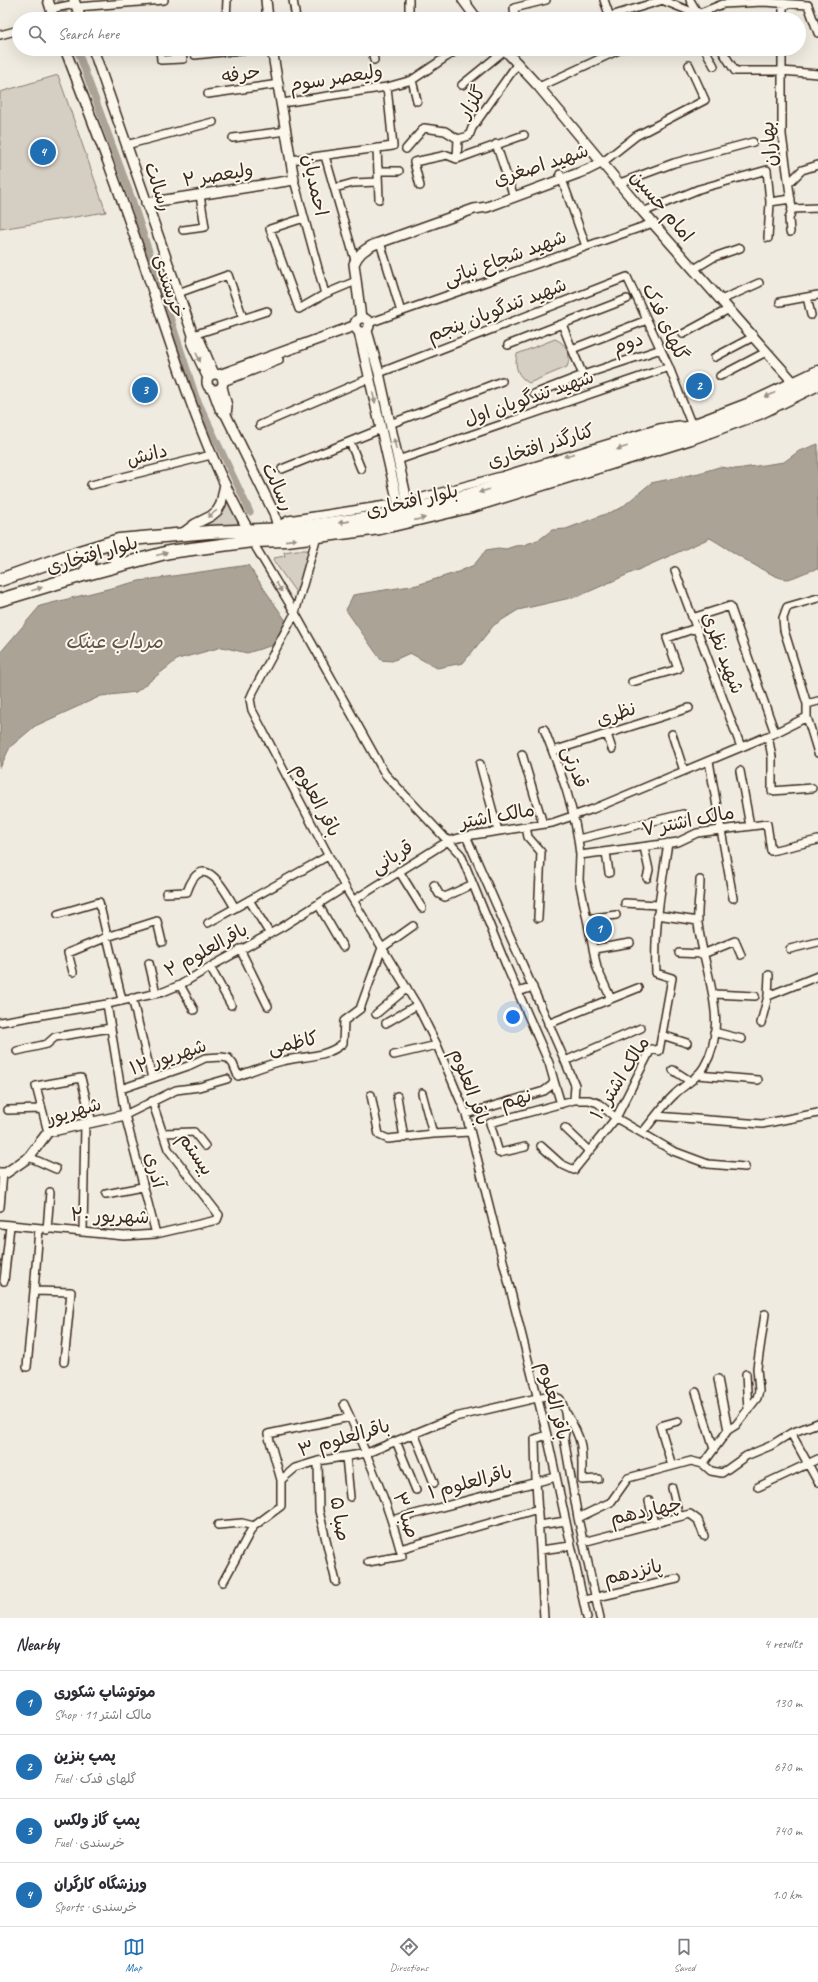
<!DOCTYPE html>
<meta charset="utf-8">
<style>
:root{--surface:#fff;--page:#f7f7f7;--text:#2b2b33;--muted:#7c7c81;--line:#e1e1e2;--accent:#1f6fb2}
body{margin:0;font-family:Caveat,"Playpen Sans Arabic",sans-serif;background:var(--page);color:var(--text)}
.you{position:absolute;left:513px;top:1017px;width:14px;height:14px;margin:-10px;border:3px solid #fff;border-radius:50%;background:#1a73e8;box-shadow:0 0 0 6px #1a73e833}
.badge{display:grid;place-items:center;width:26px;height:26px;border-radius:50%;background:var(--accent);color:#fff;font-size:13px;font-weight:700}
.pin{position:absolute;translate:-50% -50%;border:2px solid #fff;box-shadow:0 1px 4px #0006}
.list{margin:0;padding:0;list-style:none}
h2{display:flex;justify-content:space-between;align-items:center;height:52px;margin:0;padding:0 16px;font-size:17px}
h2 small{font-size:13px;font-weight:400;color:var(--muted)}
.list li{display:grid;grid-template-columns:26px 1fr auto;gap:12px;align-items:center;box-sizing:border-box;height:64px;padding:0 16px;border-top:1px solid var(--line)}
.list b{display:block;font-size:15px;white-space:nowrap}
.list p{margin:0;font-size:13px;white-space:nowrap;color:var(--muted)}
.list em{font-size:13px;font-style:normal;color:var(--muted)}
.icon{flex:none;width:22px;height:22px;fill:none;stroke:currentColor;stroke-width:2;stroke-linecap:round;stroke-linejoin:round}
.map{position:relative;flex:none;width:818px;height:1618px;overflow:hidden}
.search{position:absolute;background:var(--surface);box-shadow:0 4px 16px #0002;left:12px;right:12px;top:12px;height:44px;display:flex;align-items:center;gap:10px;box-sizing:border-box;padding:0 14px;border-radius:22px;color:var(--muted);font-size:15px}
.sheet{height:308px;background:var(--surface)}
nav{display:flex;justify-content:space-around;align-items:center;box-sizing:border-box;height:56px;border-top:1px solid var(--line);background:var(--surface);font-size:11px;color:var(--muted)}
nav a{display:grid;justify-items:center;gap:2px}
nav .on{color:var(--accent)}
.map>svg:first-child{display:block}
.green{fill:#d5cec3;stroke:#887c70}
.water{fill:#aca397;stroke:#7f7367}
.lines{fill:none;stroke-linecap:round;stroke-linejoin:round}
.canal{stroke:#aca397;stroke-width:7}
.minor-casing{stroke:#3b2a1e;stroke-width:10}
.tertiary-casing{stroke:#3b2a1e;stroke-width:12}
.trunk-casing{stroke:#3b2a1e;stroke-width:15}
.minor{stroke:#fbf7ec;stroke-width:7}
.tertiary{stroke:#fbf7ec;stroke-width:9}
.trunk{stroke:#fbf7ec;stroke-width:12}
.oneway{fill:#9b9085}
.labels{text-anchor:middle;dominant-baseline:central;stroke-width:4;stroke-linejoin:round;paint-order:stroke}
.street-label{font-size:19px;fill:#3b2a1e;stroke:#fbf7ec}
.water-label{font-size:20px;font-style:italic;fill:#635448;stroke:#fbf7ec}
</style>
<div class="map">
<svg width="818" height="1618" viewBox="0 0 818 1618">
<rect width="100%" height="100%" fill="#f0ebe0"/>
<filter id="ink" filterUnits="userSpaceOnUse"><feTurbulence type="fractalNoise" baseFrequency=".025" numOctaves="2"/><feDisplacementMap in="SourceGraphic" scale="8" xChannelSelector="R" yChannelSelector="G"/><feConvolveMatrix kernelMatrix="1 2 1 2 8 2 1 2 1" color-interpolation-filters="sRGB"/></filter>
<g filter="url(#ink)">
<path class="green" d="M58,75l48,137 -106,17v-137z
M555,339c12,5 17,16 12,28l-38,16c-11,-6 -15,-16 -12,-29z
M226,498l15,27 -39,1 -1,-1z
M296,550h12l1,2 -12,42 -24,-34 1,-2 11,-2 -1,-4z"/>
<path class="water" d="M818,444v125c-11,1 -24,10 -32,10 -15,-1 -60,-32 -76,-41l-131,58 -61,14 -24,15 -31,38 -26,5 -27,-15 -18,8 -11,-1 -35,-50 7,-15 64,-10 41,-13 16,-7 12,-15 12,-2 8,1 9,-3 9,-1 16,-6 12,-9 14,-1 55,-21 30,-25 48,-10 20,-6 17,2 48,-7 15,-11z
M248,565l38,56 -13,24 -26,8 -25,-6 -44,12 -42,33 -35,4 -66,30 -25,21 -10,21v-115l40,-47 99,-25z"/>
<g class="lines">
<path class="canal" d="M60,0l6,19
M77,49l55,150 64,198 54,115"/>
<defs>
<path id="minor" d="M293,0l3,19
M604,0l6,17
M662,0l35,14
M690,0l11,19
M77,7l87,-7
M50,9l25,-5
M226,19l1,-19
M409,19v-19
M515,19l-1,-11 32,-8
M601,19l62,-19
M685,19l38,-15 40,-2 45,3 10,28
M783,19v-16
M0,35l19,-5
M160,49l1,11 22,-1
M372,49l2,11
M705,49l9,17
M721,49l14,22h47l36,3
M782,49v86l10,74 -3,10 1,13
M195,55l56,-6
M412,80l5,21
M462,85l43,-35
M539,87l82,-38
M208,94l71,-10
M282,103l105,-16 25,-7 46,-31
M233,138l53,-7
M496,144l18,53
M126,145l87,-23
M377,148l2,51
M406,149l18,-21 21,3 13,8 11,-3 3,-8 46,-65
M325,156l30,104
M457,159l1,-20
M291,160l102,-14 -6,-59
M603,162l33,-26 69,-36 -16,-35
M378,171h21
M560,174l26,72
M294,180l31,114 31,-13
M620,183l54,-20 79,-21
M789,183l13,-13 16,-5
M420,186l-6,-24 33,-7 10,4 67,-24
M335,188l18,-5 25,-1
M770,202l21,-3
M792,209l26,-1
M643,212l56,-23 68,-19 3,32 -2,36
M304,218l-34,11 29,80 26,-15
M183,230l22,-3 -5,-32
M380,242l21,70
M694,269l20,-12 26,-9
M178,293l50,-18 15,43
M807,297l4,18
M721,300l38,-17
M780,302l38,-7
M369,323l284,-100
M683,334l46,-25
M193,335l74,-24
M508,345l54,-21
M572,349l-10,-25 65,-25
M715,357l38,-20
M379,373l248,-96 42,90 23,59
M583,375l78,-26
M720,376l46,-24
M534,394l49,-19 -11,-26 75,-29
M390,424l112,-43
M260,425l110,-47
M350,442l11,27
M398,460l271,-93
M282,469l99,-40
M91,485l120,-30
M411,508l12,-11 78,-21 158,-48 20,-3 4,1
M279,530l4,-7 5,-3 98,-15 14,7
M317,536l-22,77 -42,79 -3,7 2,11 93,177 72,118 20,40 29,69 81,321 40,183
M252,541l43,72 90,161 76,81 45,110 43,98 5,18 -2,4 -8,6 -78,23
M675,571l66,176
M818,598l-31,9 -4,11 1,12 23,74v13l11,36
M692,618l38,-12 45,127
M632,682l46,-13 -11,-31 29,-10
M807,704l11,-3
M544,729c16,41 32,82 36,126l98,-13 19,-9 70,-9 4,27 47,-11
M607,734l5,15
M672,734l12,37
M768,736l4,21v34l40,-3
M553,751l136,-43
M522,754l21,70
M709,761l24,137
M480,764l18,67
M740,771l10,55
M526,827l2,10 13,15 -3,66
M466,836l99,225 10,24 -1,15
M578,839l105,-25
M644,847l5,23 -2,8
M606,852l3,21
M580,855l-1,25 18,88 14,31
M399,871l23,37
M434,885l5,9 6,3 28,-13
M166,893l21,-1c15,-44 37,-4 48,16
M249,900l21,34
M354,900l94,-59 18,-5 86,-13 41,-14 182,-76 32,-16
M625,903l33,2
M318,904l25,43
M58,914l41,-12 23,98
M657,915l41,6
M587,919l29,-4
M208,923l120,-67
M240,949l28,57
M594,949l36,-6
M790,949l28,-7
M679,953l24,1 32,-13 6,14
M149,963l7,30
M210,967l21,38
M73,972l-5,-19 39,-16 50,-16 5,21
M180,985l14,25
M518,992l15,-5
M714,994l41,2
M768,996l50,-20
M132,998l20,80
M107,1004l18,111 31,119
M376,1014l31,-26
M0,1022l107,-18 56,-12 17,-7 30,-18 72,-40 63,-40
M386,1023l31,-18
M761,1023l7,-27 1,-21
M548,1024l90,-36
M714,1032l28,7
M662,1035l25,8
M17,1051l30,-7 8,-7 56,-9
M394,1055l43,-10
M565,1061l76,-33
M673,1070l17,11
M697,1075l61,5
M554,1081l7,23
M121,1089l67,-23 17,-8 16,-1 7,1 5,6 5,12c15,-6 29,-11 44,-15 20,-5 45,-3 61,-18l1,-22 16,-12 22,-61 31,-22
M422,1093l11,41
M371,1095l8,40 9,4 45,-5 37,-2
M397,1096l7,42
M8,1110l33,-1
M125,1115l51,-25 23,-3 28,-8
M656,1116l106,8 56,-11
M565,1128l24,23
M48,1132l-12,-46 45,-8 11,45
M163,1133l31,-1 11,14
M642,1133c11,-13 21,-28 33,-39 9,-9 23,-16 29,-27 27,-45 -1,-97 -6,-144 -1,-14 2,-29 2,-43
M541,1146l20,18 13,6 42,-52 35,-69 8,2 13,-73 -16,-5c-2,-44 5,-86 12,-130
M525,1147l-26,6 -9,-30 84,-23h15l9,3 18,15 57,33 35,13 37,3
M29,1157l27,12
M106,1194l36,-7
M0,1207l3,-34
M0,1224l124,12 32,-2 61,-14 2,-5 -51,-66 -16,-48
M39,1229l-5,62 37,1 -7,70
M47,1230l3,-38
M83,1232l2,-108
M4,1281l6,-55
M27,1367l7,-76
M746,1374l2,36
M718,1379l10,51
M696,1392l18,57
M344,1404c23,49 44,99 58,152l-34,6
M567,1414c17,29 15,33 15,66l16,-1
M414,1433l20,50
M791,1433l27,49
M396,1441l20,49
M346,1457l4,40
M318,1461l1,50 17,71
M703,1464l25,-34 8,-5 21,-27 2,-7 -2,-23 8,-54
M672,1466l-12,-40 18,-5
M281,1480l-13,-46 82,-17
M758,1487l60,-28
M672,1488l7,29
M649,1501l5,23
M578,1518l33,-16 17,-24 63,-17 12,3 8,7 11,2 24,-17 24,-10 21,-13 27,-10
M392,1520l164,-43
M218,1525l24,-2 12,3
M539,1525l27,-4
M583,1542l107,-28 8,6 6,16
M400,1549l138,-40
M540,1550l31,-4
M223,1582l27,-50 4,-6 27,-20v-26l14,-12 23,-7 49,-8 88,-36 95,-22 10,4c7,13 7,24 4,39l14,80 22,100
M584,1600l93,-21
M544,1618l-8,-137 -1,-42 12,-4"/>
<path id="tertiary" d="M48,0l6,19
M74,0l7,19
M266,0l2,19
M463,0l14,19
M65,49c30,78 60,156 86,236 28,84 54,169 98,246
M93,49l100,286 -1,9 16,34
M504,49l35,38 104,125 151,171
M146,203l148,-23 -22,-131
M355 325a7 7 0 1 1 14 0a7 7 0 1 1-14 0Z
M361,318l-7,-54c4,-10 10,-14 19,-19l101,-36 13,-2 100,-37 16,-8
M367,331l12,42 30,137
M359,332l41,180
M193,335l7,6 14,33
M207 382a8 8 0 1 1 16 0a8 8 0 1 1-16 0Z
M219,375l135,-49
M223,381l55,-21
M222,387l5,19 -1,9
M213,390l7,19 6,6 48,98 5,17
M183,533l12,-9 16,-8 6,-5 4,-7 4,-20
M0,1173h6l23,-16 19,-25 77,-17"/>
<path id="trunk" d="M119,540c-8,8 -6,20 5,24
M76,553h6l7,6v9l-6,7
M0,580l76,-27 43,-13 90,-8 77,-3 92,-12 49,-11 42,-11 218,-67 68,-26 63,-30
M0,600l83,-25 86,-23 83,-11 35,-1 93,-12 92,-22 219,-68 68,-25 59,-29"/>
</defs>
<use href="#minor" class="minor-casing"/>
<use href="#tertiary" class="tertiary-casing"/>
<use href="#trunk" class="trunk-casing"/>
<use href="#minor" class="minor"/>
<use href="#tertiary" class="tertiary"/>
<use href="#trunk" class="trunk"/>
</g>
<defs><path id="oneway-solid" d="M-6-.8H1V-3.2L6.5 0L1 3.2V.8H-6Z"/></defs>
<g class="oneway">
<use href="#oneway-solid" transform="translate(198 357) rotate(65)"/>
<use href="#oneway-solid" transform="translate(770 395) rotate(154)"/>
<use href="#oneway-solid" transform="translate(374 398) rotate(77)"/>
<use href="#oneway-solid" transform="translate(395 444) rotate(-102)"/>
<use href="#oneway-solid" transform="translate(622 448) rotate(163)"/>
<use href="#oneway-solid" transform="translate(569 455) rotate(162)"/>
<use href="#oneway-solid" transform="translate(484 491) rotate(163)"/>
<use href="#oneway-solid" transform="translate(212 514) rotate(144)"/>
<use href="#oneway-solid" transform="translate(420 519) rotate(-13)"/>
<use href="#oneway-solid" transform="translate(344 522) rotate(172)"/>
<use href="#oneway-solid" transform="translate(291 540) rotate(-6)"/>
<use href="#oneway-solid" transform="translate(162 554) rotate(-14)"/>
<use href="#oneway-solid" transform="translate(279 587) rotate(59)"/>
<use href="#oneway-solid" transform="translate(37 589) rotate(-17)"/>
</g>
</g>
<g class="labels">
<g class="street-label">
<text transform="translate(241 74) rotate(-8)">حرفه</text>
<text transform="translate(336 78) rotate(-9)">ولیعصر سوم</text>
<text transform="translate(472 102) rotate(-56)">گلزار</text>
<text transform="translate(769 144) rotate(-95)">بهاران</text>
<text transform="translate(541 165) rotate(-18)">شهید اصغری</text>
<text transform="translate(218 175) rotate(-9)">ولیعصر ۲</text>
<text transform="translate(315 185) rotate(78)">احمدیان</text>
<text transform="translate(158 187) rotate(72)">رسالت</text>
<text transform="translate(662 206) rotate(50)">امام حسین</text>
<text transform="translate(505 258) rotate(-20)">شهید شجاع نباتی</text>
<text transform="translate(169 286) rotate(71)">خرسندی</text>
<text transform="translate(497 310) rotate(-21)">شهید تندگویان پنجم</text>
<text transform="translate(665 322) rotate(65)">گلهای فدک</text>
<text transform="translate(628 343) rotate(-19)">دوم</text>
<text transform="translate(529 398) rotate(-19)">شهید تندگویان اول</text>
<text transform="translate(541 446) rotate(-17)">کنارگذر افتخاری</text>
<text transform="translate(147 455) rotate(-14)">دانش</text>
<text transform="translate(278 487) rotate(65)">رسالت</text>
<text transform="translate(412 501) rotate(-13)">بلوار افتخاری</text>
<text transform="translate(92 555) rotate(-16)">بلوار افتخاری</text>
<text transform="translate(723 653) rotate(69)">شهید نظری</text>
<text transform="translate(616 714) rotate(-18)">نظری</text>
<text transform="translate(575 767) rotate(71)">قدرتی</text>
<text transform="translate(317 800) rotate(62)">باقر العلوم</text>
<text transform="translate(497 816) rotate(-10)">مالک اشتر</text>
<text transform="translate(688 821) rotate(-11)">مالک اشتر ۷</text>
<text transform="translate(392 857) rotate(-32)">قربانی</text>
<text transform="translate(206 950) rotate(-29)">باقرالعلوم ۲</text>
<text transform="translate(293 1043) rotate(-12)">کاظمی</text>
<text transform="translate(168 1057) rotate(-18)">شهریور ۱۲</text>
<text transform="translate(620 1078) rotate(-58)">مالک اشتر ۱۰</text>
<text transform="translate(470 1087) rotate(70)">باقر العلوم</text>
<text transform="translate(516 1099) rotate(-15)">نهم</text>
<text transform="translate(74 1111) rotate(-16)">شهریور</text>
<text transform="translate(196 1154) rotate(56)">بیستم</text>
<text transform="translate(155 1170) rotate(76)">آذری</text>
<text transform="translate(110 1216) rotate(2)">شهریور ۲۰</text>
<text transform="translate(554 1401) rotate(76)">باقر العلوم</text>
<text transform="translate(344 1438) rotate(-16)">باقرالعلوم ۳</text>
<text transform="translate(470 1482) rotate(-15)">باقرالعلوم ۱</text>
<text transform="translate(646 1511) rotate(-12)">چهاردهم</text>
<text transform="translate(406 1515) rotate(72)">صبا ۳</text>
<text transform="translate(340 1519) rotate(81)">صبا ۵</text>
<text transform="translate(633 1572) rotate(-13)">پانزدهم</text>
</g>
<g class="water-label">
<text x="114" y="641">مرداب عینک</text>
</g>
</g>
</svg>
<div class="you"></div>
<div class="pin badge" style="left:599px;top:929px">1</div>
<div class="pin badge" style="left:699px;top:386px">2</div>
<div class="pin badge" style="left:145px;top:390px">3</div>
<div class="pin badge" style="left:43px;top:152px">4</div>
<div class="search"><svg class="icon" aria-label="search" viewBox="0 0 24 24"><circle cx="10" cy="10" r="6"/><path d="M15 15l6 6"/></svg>Search here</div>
</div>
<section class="sheet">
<h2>Nearby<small>4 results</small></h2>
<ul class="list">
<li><span class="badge">1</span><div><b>موتوشاپ شکوری</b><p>Shop · مالک اشتر 11</p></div><em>130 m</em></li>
<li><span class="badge">2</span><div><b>پمپ بنزین</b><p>Fuel · گلهای فدک</p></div><em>670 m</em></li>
<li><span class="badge">3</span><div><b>پمپ گاز ولکس</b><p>Fuel · خرسندی</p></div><em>740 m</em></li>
<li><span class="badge">4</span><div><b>ورزشگاه کارگران</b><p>Sports · خرسندی</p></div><em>1.0 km</em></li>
</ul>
</section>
<nav>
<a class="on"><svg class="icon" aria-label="map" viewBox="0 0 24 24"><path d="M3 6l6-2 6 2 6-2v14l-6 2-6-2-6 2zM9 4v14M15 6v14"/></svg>Map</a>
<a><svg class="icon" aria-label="directions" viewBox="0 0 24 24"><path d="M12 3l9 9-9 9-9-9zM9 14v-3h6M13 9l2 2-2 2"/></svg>Directions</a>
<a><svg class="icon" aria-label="saved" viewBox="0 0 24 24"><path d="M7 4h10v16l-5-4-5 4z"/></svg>Saved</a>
</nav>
